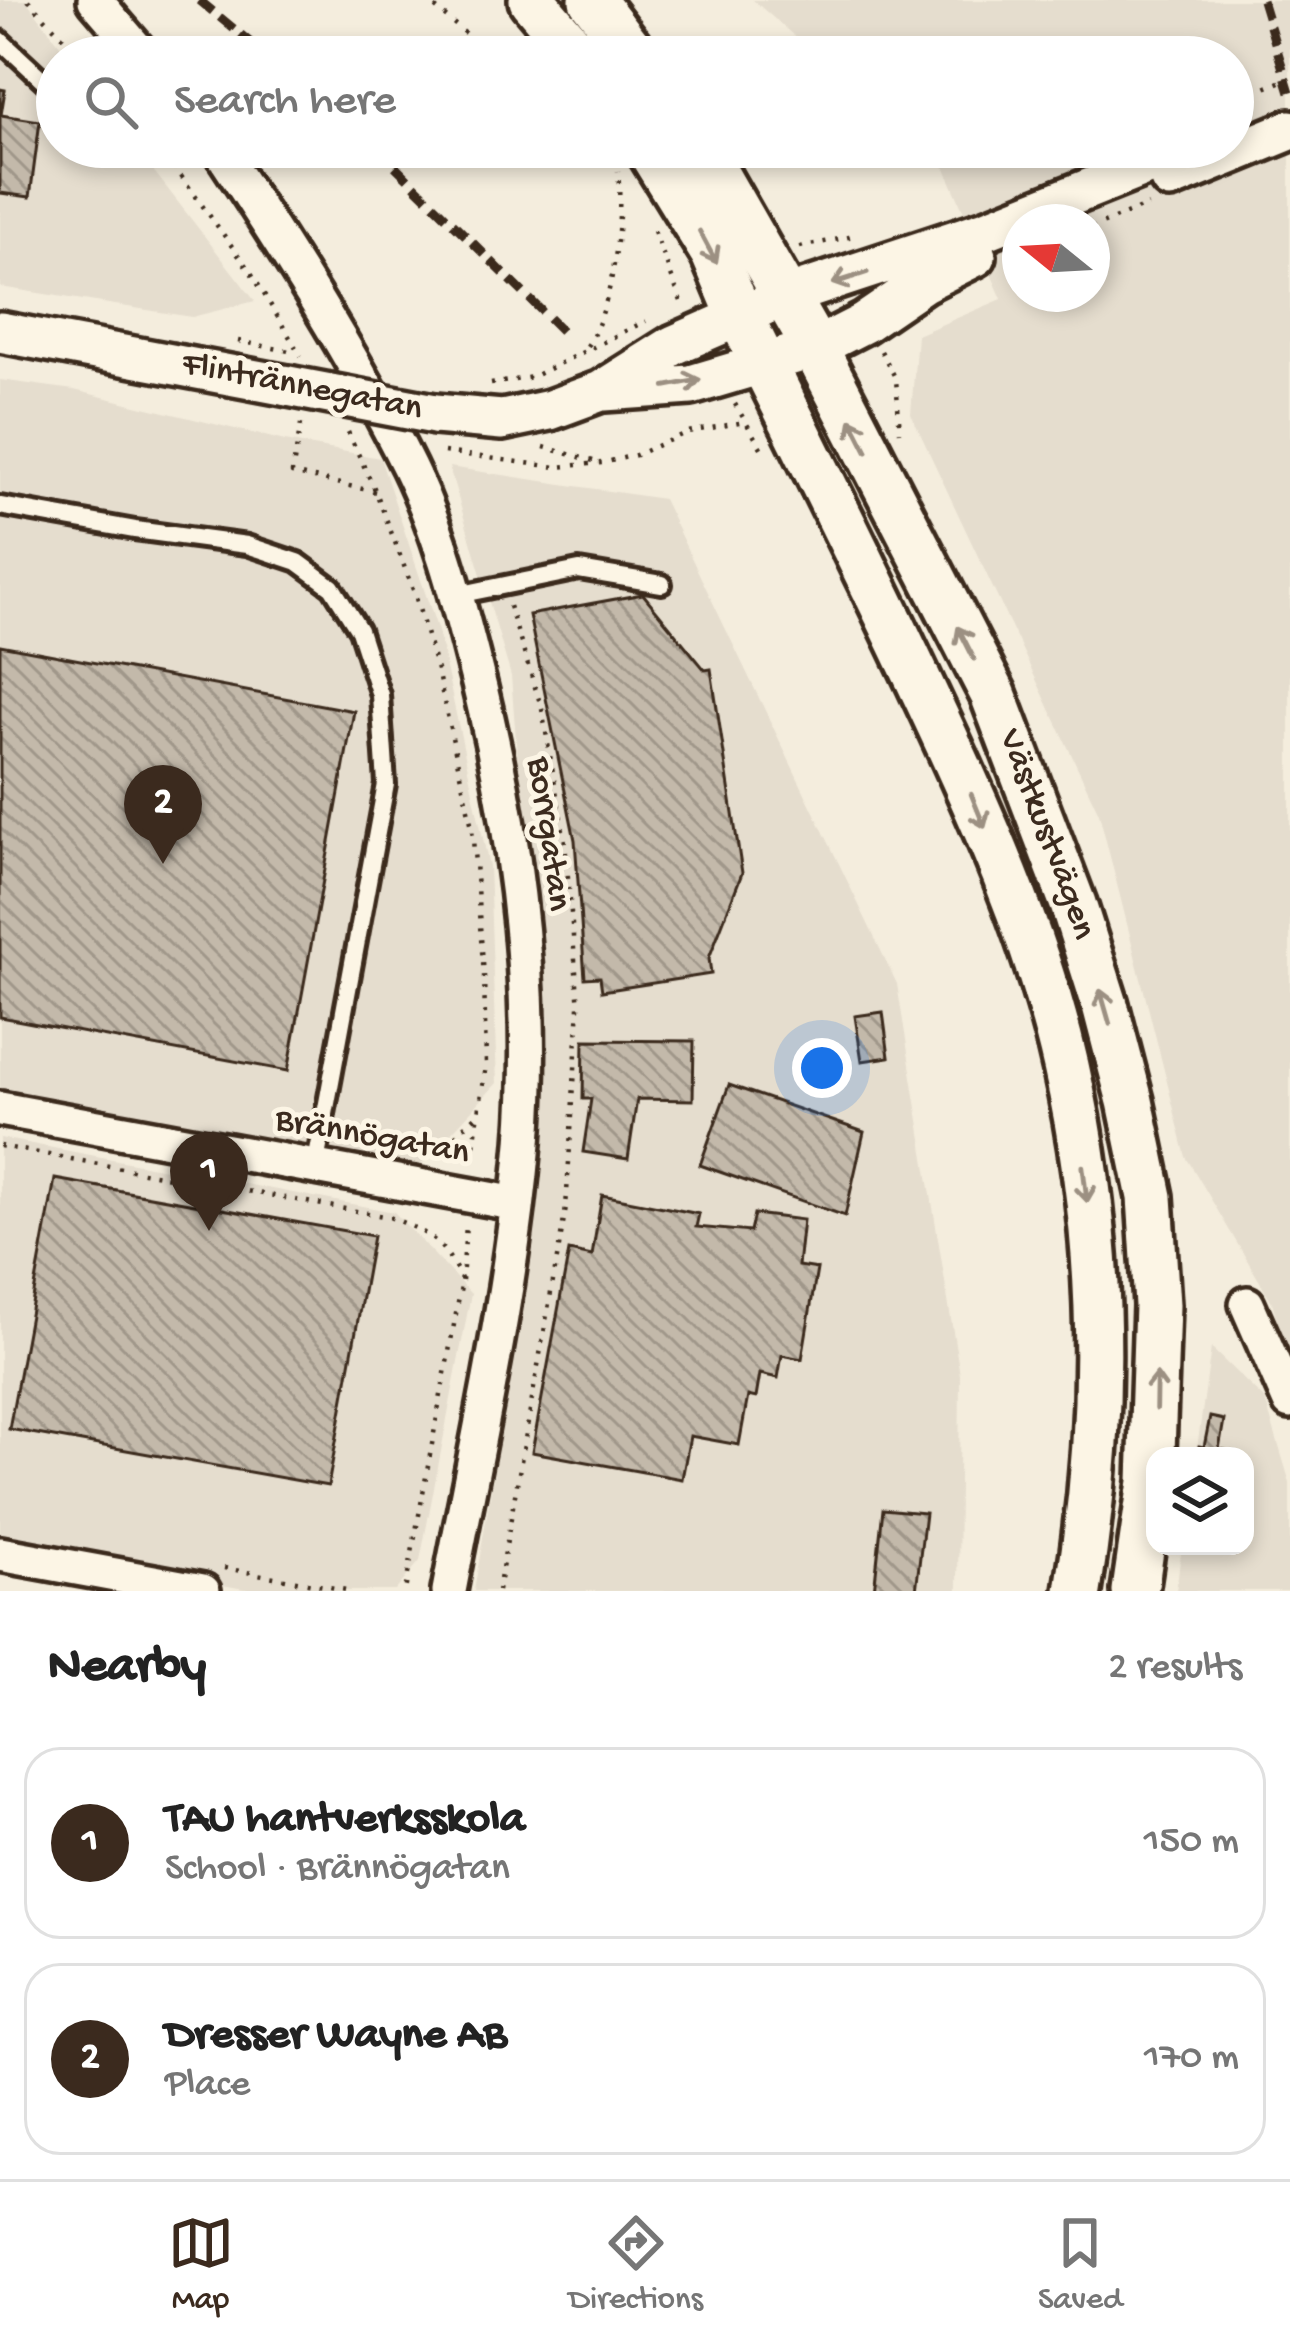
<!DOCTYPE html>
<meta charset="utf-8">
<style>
:root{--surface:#fff;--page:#f2f2f2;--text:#222;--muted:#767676;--line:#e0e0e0;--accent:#3b2a1e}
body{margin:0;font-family:"Gochi Hand",sans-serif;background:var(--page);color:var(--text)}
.controls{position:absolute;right:36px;bottom:36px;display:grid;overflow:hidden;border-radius:24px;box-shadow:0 6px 18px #0003}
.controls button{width:108px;height:108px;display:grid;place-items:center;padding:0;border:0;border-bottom:3px solid var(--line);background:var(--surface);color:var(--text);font:60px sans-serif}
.compass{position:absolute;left:1002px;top:204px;width:108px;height:108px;border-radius:50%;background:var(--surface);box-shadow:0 6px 18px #0003;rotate:288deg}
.you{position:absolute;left:822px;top:1068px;width:42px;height:42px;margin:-30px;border:9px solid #fff;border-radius:50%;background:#1a73e8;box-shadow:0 0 0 18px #1a73e833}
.badge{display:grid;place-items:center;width:78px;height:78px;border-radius:50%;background:var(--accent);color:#fff;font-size:39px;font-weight:700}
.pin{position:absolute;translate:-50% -99px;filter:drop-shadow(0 3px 6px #0008)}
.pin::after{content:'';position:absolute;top:63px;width:42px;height:36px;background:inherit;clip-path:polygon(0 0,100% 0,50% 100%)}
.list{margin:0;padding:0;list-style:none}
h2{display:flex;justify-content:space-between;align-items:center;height:156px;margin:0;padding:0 48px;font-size:51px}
h2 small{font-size:39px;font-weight:400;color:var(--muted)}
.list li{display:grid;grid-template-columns:78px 1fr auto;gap:36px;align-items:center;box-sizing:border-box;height:192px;margin:0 24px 24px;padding:0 24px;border:3px solid var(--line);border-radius:36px}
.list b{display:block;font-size:45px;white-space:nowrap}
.list p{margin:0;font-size:39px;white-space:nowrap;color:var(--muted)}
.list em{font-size:39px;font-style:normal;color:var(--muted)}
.icon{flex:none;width:66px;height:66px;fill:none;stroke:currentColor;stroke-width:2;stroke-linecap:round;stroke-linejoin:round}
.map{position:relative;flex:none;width:1290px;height:1591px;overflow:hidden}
.search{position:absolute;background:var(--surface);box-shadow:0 6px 18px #0003;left:36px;right:36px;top:36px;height:132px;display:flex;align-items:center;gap:30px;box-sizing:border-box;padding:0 42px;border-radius:66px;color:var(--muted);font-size:45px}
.sheet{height:588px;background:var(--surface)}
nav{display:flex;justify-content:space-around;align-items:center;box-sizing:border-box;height:168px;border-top:3px solid var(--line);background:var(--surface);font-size:33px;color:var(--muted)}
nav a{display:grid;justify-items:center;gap:6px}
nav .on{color:var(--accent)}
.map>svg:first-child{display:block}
.built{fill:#e5ddce;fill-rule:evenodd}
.building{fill:url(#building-back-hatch);stroke:#3b2a1e;stroke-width:3}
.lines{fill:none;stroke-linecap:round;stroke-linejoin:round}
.service-casing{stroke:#3b2a1e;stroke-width:26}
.minor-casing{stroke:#3b2a1e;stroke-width:42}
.tertiary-casing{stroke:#3b2a1e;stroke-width:48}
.secondary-casing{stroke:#3b2a1e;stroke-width:54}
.path{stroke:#3b2a1e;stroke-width:4.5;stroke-dasharray:3 9;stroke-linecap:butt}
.service{stroke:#fcf5e5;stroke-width:16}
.minor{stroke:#fcf5e5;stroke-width:33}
.tertiary{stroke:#fcf5e5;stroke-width:39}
.secondary{stroke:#fcf5e5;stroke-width:45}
.rail{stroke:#3b2a1e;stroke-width:9;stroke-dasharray:18 9;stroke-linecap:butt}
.tertiary-bridge-casing{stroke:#3b2a1e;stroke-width:48;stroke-linecap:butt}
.path-bridge{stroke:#3b2a1e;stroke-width:4.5;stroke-dasharray:3 9;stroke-linecap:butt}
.tertiary-bridge{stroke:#fcf5e5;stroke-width:39}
.oneway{stroke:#9c9082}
.labels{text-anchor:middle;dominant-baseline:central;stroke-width:10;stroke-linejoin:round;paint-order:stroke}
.street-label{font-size:36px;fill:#3b2a1e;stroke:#fcf5e5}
</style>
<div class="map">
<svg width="1290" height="1591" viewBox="0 0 1290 1591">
<defs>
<pattern id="building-back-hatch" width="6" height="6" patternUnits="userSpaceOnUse" patternTransform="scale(3)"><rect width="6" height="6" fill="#c3b9aa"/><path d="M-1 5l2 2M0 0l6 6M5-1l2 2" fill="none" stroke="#a0978a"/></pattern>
</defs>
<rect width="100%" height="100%" fill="#f4eddd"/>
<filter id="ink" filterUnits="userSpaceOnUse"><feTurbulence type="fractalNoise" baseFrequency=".00833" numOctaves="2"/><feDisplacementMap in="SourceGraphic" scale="24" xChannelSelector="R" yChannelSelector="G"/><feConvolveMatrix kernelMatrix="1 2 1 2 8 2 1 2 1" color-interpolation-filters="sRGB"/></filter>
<g filter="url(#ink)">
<path class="built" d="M0,0h26l43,57h-12v90h78l120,154 -63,16 -192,-30z
M753,0h537v1365l-18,-63 -86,-145 -87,-344 -188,-399 6,-79 85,-36 -58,-133 -22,-19h311v-90h-415zM1020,222h72v72h-72z
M0,380l74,10 211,51 95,17 58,173 51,235 8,217 -86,93 -411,-78z
M449,467l214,32 234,485 63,391 -2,216h-484l41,-243 30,-239 -34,-433z
M0,1138l394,74 77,82 -51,267 -25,30h-140l-255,-47z
M1211,1348l54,52 25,83v108h-114l6,-45h63v-90h-49z"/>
<path class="building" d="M0,89l5,1 -4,25 39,6 -10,76 -30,-4z
M643,594l62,76 6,-1 31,204 -33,85 2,16 -109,17 -2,-14 -15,1 -10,-138 -46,-225z
M0,645l354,66 -66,360 -288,-54z
M883,1012l6,45 -27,4 -7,-45z
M584,1040l110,1 -1,59 -56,-1 -9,60 -45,-7 8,-53h-8z
M729,1085l135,47 -19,84 -145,-51z
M55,1179l318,57 -45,250 -319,-57z
M602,1195l97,19 -3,13 54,5 4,-18 49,6 -5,46 19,3 -15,90 -20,-4 -4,23 -18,-4 -4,24 -8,-2 -9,49 -49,-9 -8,43 -150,-27 37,-201 23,5z
M1210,1417l14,3 -5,29 16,3 -1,4h-37l2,-10 5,1z
M883,1509l42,4 -9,78h-42z"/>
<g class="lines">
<defs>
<path id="service" d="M0,40l57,53
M0,506l135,24 112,15 51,17 34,25 27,43 21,65 6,89 -71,384
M457,595l122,-25 83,14"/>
<path id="minor" d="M95,0l49,57
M218,147c68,103 136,209 191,320 29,60 47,126 63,189 41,158 65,323 52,487 -13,151 -47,299 -75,448
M0,1109l517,95
M1247,1304l43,98
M0,1554l203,37"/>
<path id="tertiary" d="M1170,179l120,-49
M0,332l288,54
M604,391l87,-6 124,-37 49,-25 60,-41 52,-26
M435,414l67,6 48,-10 51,-19 73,-46 112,-49 200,-66 207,-83"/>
<g id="secondary">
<path d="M532,0l48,57"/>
<path d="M592,0l44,57"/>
<path d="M648,147l66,107 26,62c62,125 125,250 184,376 56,119 113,245 142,374 39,174 41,350 12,525"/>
<path id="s1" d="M700,147l115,201 178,346 80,210 32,101 25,96 20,96 7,108 -6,177 -16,109"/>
</g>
</defs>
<use href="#service" class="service-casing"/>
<use href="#minor" class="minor-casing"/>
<use href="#tertiary" class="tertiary-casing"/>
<use href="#secondary" class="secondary-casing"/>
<path class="path" d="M28,0l54,57
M426,0l67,57
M160,147l92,127 49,82
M598,147l14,12
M1092,228l56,-23
M654,231l28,73
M800,247l54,-11
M587,346c27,-41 36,-127 31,-175
M881,351l15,28 4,53
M491,384l41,-7 114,-56
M735,404l28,47
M301,424l-9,49 84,19
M348,432l28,60 39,103 22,75 35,157 12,148 2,91 -15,100
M544,447l53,15
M444,452l112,15 46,-4 34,-8 52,-23 57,-10
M0,1146l389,71c40,15 55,25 73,64l-57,310
M425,1154l24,-13 28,-26
M462,1281l4,-56
M224,1568l128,23
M498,1591l68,-383 13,-201 -14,-165 -23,-133 -33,-103"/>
<use href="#service" class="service"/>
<use href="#minor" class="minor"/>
<use href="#tertiary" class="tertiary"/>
<use href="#secondary" class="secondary"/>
<path class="rail" d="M199,0l69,57
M1262,0l28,92
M376,147l190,188"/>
<defs>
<path id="tertiary-bridge" d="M288,386l147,28"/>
</defs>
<use href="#tertiary-bridge" class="tertiary-bridge-casing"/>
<path class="path-bridge" d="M1233,101l57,-23
M238,341l51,10"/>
<use href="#tertiary-bridge" class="tertiary-bridge"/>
</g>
<defs><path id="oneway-shaft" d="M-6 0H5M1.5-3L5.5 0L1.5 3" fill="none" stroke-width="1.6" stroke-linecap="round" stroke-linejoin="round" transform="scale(3)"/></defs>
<g class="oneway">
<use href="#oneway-shaft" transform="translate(708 247) rotate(62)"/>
<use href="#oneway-shaft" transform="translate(850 278) rotate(162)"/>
<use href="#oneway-shaft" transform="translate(683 383) rotate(-11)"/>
<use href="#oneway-shaft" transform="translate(859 435) rotate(-117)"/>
<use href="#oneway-shaft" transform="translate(966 643) rotate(-117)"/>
<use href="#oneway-shaft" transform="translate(978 811) rotate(68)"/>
<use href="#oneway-shaft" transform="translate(1105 1007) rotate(-106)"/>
<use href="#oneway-shaft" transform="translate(1085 1184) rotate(83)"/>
<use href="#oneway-shaft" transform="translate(1156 1391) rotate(-89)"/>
</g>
</g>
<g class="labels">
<g class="street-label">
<text transform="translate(302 388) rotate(11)">Flintrännegatan</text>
<text transform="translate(547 834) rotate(82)">Borrgatan</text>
<text stroke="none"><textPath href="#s1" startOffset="771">Västkustvägen</textPath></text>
<text transform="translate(372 1138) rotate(10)">Brännögatan</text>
</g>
</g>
</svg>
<div class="controls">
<button><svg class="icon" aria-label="layers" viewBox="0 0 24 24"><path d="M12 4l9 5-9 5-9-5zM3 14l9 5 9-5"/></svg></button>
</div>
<svg class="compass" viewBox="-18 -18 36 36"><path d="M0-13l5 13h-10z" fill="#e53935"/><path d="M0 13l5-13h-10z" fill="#767676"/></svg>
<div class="you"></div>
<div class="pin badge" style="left:209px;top:1231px">1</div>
<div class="pin badge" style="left:163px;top:864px">2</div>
<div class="search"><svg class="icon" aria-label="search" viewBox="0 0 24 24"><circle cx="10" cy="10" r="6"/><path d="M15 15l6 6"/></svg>Search here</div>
</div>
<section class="sheet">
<h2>Nearby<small>2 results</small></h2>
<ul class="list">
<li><span class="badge">1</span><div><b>TAU hantverksskola</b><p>School · Brännögatan</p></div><em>150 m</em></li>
<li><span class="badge">2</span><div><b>Dresser Wayne AB</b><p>Place</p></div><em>170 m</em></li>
</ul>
</section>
<nav>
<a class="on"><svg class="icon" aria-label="map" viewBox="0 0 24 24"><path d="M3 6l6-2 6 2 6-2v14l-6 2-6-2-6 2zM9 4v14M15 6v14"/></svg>Map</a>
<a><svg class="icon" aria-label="directions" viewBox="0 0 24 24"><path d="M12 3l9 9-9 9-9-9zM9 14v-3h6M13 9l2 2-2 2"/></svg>Directions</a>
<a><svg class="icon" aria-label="saved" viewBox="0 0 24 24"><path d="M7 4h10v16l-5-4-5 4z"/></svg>Saved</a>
</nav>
